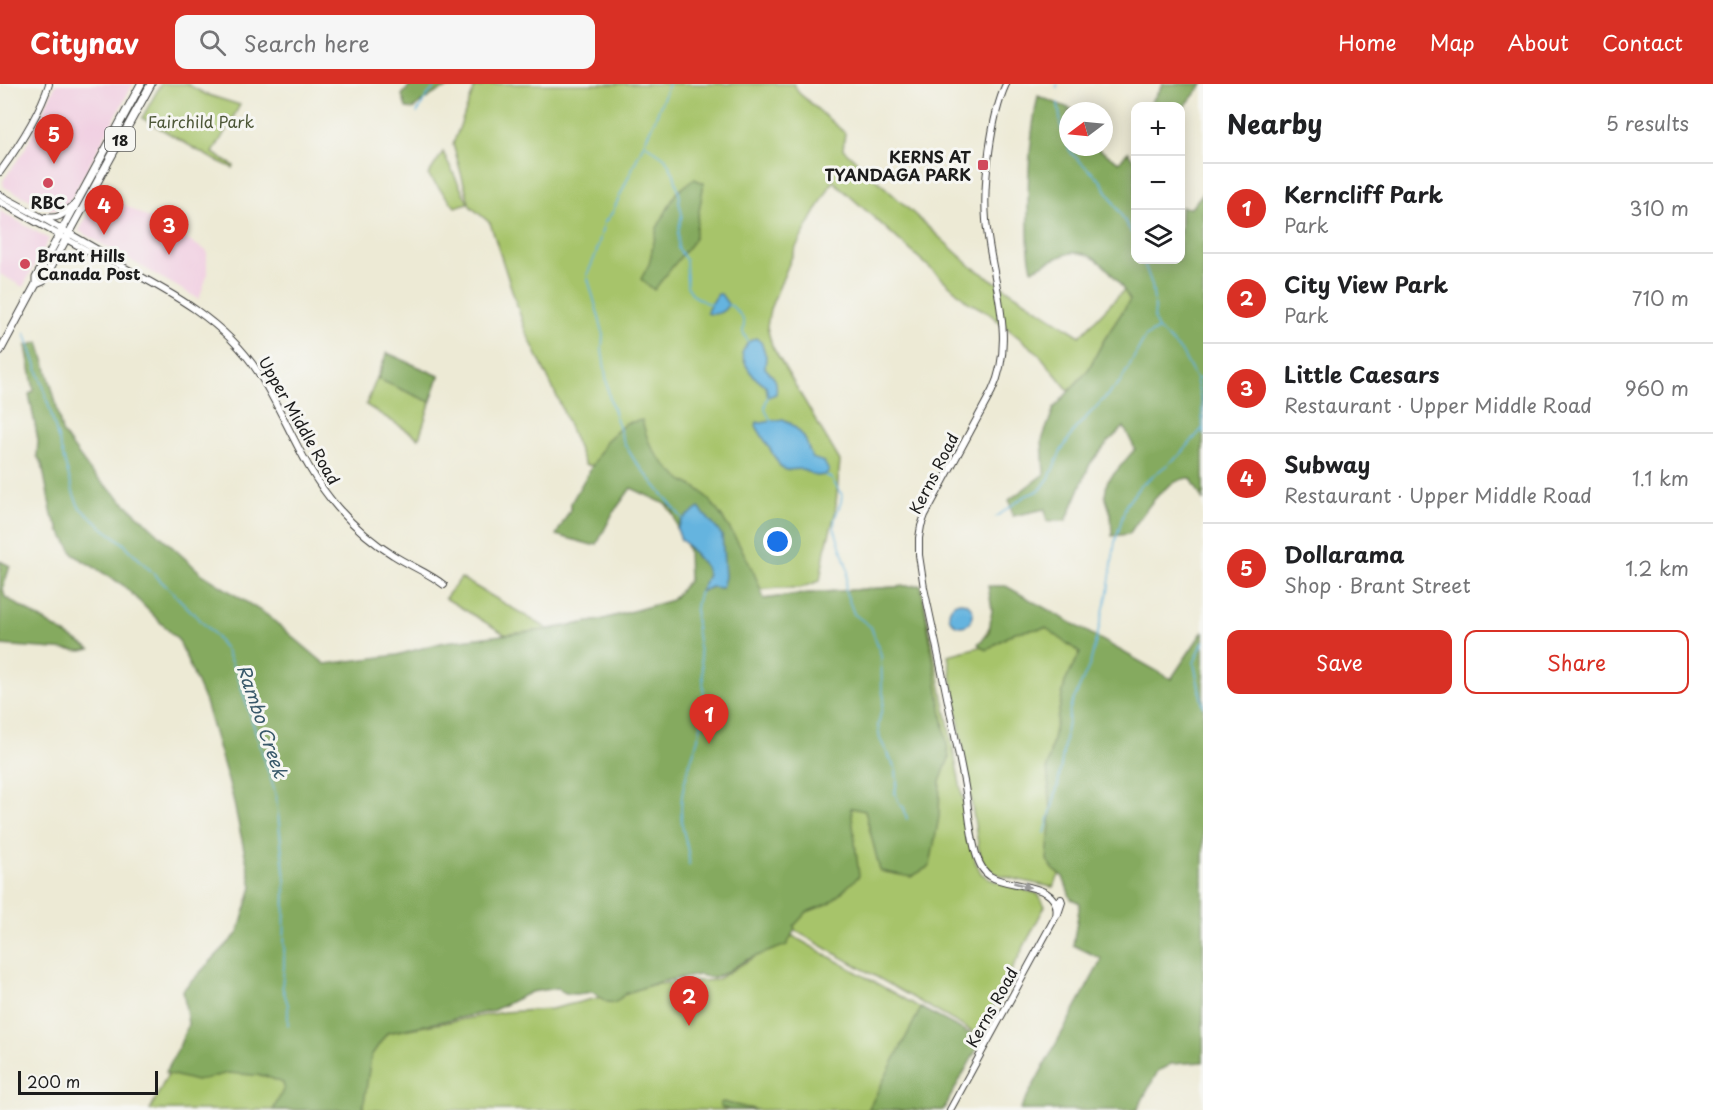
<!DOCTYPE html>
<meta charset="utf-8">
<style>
:root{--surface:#fff;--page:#f6f6f6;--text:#202124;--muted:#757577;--line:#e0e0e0;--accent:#d93025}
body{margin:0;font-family:"Playpen Sans",sans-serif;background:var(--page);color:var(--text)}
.controls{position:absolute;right:18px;top:18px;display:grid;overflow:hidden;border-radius:12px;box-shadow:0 3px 15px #0003}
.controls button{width:54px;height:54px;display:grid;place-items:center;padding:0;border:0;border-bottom:2px solid var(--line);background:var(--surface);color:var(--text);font:30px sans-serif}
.compass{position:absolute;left:1059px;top:18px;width:54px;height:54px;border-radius:50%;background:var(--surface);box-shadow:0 3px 15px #0003;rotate:254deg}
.scale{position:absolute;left:18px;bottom:15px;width:140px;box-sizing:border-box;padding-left:6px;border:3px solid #1c1c1c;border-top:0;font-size:16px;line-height:21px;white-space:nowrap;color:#1c1c1c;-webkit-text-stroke:4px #f6f6f2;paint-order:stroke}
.you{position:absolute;left:778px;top:458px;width:21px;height:21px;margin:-15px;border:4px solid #fff;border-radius:50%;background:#1a73e8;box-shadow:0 0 0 9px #1a73e833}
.badge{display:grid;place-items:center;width:39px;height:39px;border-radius:50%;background:var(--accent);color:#fff;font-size:20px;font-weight:700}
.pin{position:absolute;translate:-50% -50px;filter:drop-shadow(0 2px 3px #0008)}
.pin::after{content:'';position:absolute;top:32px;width:21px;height:18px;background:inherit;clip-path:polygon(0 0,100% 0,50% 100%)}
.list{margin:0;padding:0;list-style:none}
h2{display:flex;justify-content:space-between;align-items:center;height:78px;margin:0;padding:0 24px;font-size:26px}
h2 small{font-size:20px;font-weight:400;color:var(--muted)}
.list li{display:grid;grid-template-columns:39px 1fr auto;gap:18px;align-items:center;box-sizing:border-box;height:90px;padding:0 24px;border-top:2px solid var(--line)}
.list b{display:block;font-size:22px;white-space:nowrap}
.list p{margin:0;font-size:20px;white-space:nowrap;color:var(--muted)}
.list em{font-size:20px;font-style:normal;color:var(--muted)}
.actions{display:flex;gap:12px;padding:18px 24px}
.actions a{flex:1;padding:14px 0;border:2px solid var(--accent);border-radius:12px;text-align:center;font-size:21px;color:var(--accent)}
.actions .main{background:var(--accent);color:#fff}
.icon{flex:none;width:33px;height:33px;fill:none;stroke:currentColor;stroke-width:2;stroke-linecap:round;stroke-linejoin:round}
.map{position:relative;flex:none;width:1203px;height:1026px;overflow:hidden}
header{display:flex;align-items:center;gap:36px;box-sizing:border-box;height:84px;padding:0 30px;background:var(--accent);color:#fff}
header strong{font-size:28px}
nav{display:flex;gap:33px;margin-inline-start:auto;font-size:21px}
.search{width:420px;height:54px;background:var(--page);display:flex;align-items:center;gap:15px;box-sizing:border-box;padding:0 21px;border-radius:12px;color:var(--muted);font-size:22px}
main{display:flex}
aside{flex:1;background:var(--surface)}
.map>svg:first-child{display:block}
.built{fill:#f1d0e2}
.green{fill:#a7c46b;stroke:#627044;stroke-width:1.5}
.forest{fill:#85aa5f;stroke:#50633e;stroke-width:1.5}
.water{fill:#65b4df;stroke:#40687e;stroke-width:1.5}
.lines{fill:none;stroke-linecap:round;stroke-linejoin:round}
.stream{stroke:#65b4df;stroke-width:1.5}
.secondary-casing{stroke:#3b3b38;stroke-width:8}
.primary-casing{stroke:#3b3b38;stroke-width:9}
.secondary{stroke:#fff;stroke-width:6}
.primary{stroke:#fff;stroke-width:7}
.oneway{fill:#999}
.poi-dot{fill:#d1495b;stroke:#f6f6f2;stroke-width:2}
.labels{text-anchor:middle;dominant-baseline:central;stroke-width:6;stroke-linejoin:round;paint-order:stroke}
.shield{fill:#f6f6f2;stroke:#5d5d5c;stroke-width:1.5}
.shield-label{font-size:15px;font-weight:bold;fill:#1c1c1c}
.park-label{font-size:16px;fill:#4d5738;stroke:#f6f6f2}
.poi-label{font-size:16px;font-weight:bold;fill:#1c1c1c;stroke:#f6f6f2;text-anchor:end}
.street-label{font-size:16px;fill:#1c1c1c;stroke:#f6f6f2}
.water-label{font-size:18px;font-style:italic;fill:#39596a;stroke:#f6f6f2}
</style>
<header>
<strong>Citynav</strong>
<div class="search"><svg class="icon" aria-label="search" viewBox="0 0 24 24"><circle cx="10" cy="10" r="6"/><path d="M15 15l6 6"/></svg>Search here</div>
<nav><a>Home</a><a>Map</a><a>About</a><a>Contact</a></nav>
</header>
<main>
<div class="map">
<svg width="1203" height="1026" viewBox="0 0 1203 1026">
<rect width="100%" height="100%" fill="#f6f6f2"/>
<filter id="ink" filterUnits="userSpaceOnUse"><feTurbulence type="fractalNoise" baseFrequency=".0167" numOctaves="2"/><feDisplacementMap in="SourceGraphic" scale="12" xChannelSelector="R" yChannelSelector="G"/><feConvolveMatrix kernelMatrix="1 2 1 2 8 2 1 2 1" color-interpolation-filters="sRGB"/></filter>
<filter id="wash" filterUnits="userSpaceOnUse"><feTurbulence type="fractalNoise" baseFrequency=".008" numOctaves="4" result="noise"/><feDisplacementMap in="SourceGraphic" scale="24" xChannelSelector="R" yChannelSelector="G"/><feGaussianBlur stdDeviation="1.35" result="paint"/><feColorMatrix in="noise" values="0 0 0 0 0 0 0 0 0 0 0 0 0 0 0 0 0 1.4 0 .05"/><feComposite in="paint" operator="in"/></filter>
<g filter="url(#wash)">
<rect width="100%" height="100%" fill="#edead5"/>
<path class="built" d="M56,0h77l-63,117 -5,6 -9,3 -7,-1 -45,-22 -1,-6 22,-32z
M100,107l107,60v25l-8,23 -120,-68z
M0,127l49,28 -26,48 -23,-13z"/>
<path class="green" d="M161,0h26l18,10 35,11 -27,48 21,13 -1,2 -22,-10 -69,-40z
M476,0h318l5,9 46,40 -2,16 129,118 108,69 44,-46 7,10 -27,40 -16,30 -19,21 -31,-38 -51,-41 -19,-10 -135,-121 -37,66 -26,62 -3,18 5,19 68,115 -5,53 -10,36 -5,31 -20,7h-22l-60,7 -14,-38 -63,-87 -56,-5 -27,-66 -33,-69 -35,-107 -20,-17 -17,-62z
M443,68l25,51 -13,4 -27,-32z
M387,269l52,23 -20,62 -53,-33z
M461,494l87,51 72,-12 190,-24 111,-8 54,276 6,12 8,6 49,15 7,12 -67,129 -371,-212 -99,-187 -63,-38z
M1001,520l161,76 -109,207c-11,-2 -23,-4 -34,-7 -21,-5 -34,-6 -40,-30l-31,-195 31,-8z
M791,851l188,106 -38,69h-791l19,-38 335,-60 47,-3 105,-25 60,-4z"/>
<path class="forest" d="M411,0h76c-12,7 -29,0 -42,5 -11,3 -23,13 -32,20l-7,-1 -4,-13z
M1163,0h40l-22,27 -1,-5h-31z
M1038,12l38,15h-8v36h27l24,15 9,-10 7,10 1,98h44l1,-53 10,1 12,-15v308l-12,-23c-27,0 -48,36 -62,56l-17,2 -1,-22 -6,-18 2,-14 28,-33 -11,-22 -16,15 -18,22 -24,57h-19l-2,-12 -32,7 -4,-16 35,-26 -2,-34 12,-32 34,-38 16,-30 26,-40c-11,-19 -33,-51 -59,-47 -10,2 -29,12 -39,17 -5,-21 -4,-40 -4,-61 0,-38 2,-75 10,-113z
M694,95l10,4 -10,57 -40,50 -13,-11 8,-15 8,-36 19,-35z
M39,258l16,57 7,33 29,40 111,102 65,41 58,49 72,-9 47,-13 108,-13 48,-9 72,-20 17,-20 -1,-29 -3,-8 20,23 3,9 -7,16 10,-4 11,1 -39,-69 -6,10 -5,-22 -41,-19 -18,25 -16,31 -5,1 -36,-10 14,-25 1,-7 36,-63 19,-17 16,-3c2,7 4,15 7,22 7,14 21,29 33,38 6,4 14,7 20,12 23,24 52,74 62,107l46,-6 111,-8 28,173 -9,24 -1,35 -9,49 -19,11 -31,-6 -15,-60 -14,-3 8,68 -29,27 -23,9 -13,14 1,3 -8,16 -41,15 -19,12 -14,6 -14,-3 -40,7 -34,12 -10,9 -8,-1 -15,-10c-13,2 -25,5 -35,-4l-26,4 -39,19 -105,22 -16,23 -8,54h-90l11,-22 -1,-5 -18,-7 -37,-3 -32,8 -31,-8 14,-26 9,-23 -5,-34 55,-57 14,-46 -20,-93 -27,-92 -26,-61 -56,-56 -49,-30 -12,-21 -3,-3v-3l-7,-12 -10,-52 -5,-8 1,-16 -9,-46 5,-3 -8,-45z
M387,269l52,23 -9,26 -52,-23z
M0,477l10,5 -7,22 2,9 85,52 -8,2 -82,-6z
M988,502h18l165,93 32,-48v431l-32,2 -13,7 -21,39h-117l82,-151 -29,-14 7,-42 -9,-4 -8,-22 -9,-7 -7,-10 4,-49 -4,-44 18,-85 15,-29 -34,-25 -31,4 -29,18 -8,-6 11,-11 3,-24z
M921,924l61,32 -39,70h-75z
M723,1018l34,8h-27l-10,-3v-4z"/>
<path class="water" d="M718,210h3l7,10c-3,8 -12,12 -21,9l1,-4z
M756,254l5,4 5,14 -1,12c9,10 13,11 11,26l-8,3 -2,-11c-13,-8 -21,-18 -24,-33l6,-11z
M783,335c9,4 16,11 22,20 3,6 4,13 7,19l12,4 5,9 -4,4 -9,1 -14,-7 -16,1 -6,-4 -24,-40 1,-4 4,1z
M699,424l23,27 3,42 -3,11 -11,-1 -11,5 8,-17 -3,-9 -20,-23 -4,-3 -4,-11 6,-10z
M949 530a12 12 0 1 1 24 0a12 12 0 1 1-24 0Z"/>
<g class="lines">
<path class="stream" d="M669,0l-14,35 -43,94 -8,10 -8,31 -9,21 16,57 -1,18 7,46 15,47 11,18 48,58
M1057,4v-4
M1058,19l4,29 6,14
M417,29l10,-17 11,-12
M645,60l20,14 9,16 6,23 -1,5 3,12 -4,19v15l8,12 1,26 6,9 13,8 5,1
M1068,63l4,7 29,27 35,59
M1143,176l9,25 3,23 -1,12 4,9 23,22 15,28 6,26 1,29
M727,221l5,1 10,11 2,7 -1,8 5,10
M25,249l20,59 29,103 5,12 23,20 20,15 91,91 12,16 13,28 38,118 9,85 -1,87 -2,19 6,19v20
M1197,295h6
M768,313c-6,10 -2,16 4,25
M825,391l6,3 11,17 -1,7 -6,16 -1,9 14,43 -3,20 9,24 17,13 10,28 1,34 2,9 -6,28 2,13 16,31 1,11 -2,12 4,10 5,5 3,11
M996,433l29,-21 15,-6 9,-12 11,-25 15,-24 46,-48 24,-44 13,-8
M1203,558l-9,21 9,44
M1045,749l13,-48 12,-77 20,-44 18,-72 7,-50 11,-37 14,-19 41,-32 21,-25
M689,781c1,-14 -5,-27 -7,-41 -1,-8 -1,-19 0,-28 4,-32 22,-61 22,-94 0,-14 -1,-28 -3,-42 -3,-21 -10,-47 -1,-68"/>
</g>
</g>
<g filter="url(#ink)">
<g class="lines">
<defs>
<path id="secondary" d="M1006,0c-15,32 -23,100 -20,136 4,56 32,117 6,171l-67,124 -4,11 -2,12v17l5,33c14,64 27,128 40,193 5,25 5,52 13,76 3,8 6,15 13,19 19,13 73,5 66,40
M0,88c18,-25 40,-59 49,-88
M0,111l39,21 59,34 1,4
M0,118l95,53 4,-1c57,31 122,61 159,118 28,44 45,97 80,136 16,18 35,35 55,47 17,11 36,18 51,30
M46,133c14,3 19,-5 29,-13
M950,1026l106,-194 2,-2 4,-12 -1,-3 -6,3"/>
<path id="primary" d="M36,200l7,-3 108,-197
M0,267l36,-67v-6l105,-194"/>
</defs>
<use href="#secondary" class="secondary-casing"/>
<use href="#primary" class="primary-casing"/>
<use href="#secondary" class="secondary"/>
<use href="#primary" class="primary"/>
</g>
<defs><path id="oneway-solid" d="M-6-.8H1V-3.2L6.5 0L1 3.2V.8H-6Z" transform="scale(1.5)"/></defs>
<use class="oneway" href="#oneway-solid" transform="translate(1022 801) rotate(16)"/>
</g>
<g class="poi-dot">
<rect x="977" y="75" width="12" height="12" rx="3"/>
<circle cx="48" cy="99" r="6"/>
<circle cx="25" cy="180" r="6"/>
</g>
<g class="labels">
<rect class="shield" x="105" y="43" width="30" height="24" rx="4.5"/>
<g class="shield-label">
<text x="120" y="55">18</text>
</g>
<g class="park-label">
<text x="201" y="37">Fairchild Park</text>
</g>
<g class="poi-label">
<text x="971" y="72">KERNS AT<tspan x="971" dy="18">TYANDAGA PARK</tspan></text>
<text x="48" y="118" text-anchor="middle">RBC</text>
<text x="37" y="171" text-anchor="start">Brant Hills<tspan x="37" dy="18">Canada Post</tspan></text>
</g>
<g class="street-label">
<text transform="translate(300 336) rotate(60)">Upper Middle Road</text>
<text transform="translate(933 389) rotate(-63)">Kerns Road</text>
<text transform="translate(991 923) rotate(-61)">Kerns Road</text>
</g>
<g class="water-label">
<text transform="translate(263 637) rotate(71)">Rambo Creek</text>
</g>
</g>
</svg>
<div class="controls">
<button>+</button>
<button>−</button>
<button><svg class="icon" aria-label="layers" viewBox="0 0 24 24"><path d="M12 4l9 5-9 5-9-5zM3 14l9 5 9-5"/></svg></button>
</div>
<svg class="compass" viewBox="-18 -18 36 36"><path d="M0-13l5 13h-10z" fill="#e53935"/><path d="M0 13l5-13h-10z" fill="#757577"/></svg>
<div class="scale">200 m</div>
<div class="you"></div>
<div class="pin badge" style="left:709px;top:660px">1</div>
<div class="pin badge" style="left:689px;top:942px">2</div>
<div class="pin badge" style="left:169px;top:171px">3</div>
<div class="pin badge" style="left:104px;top:151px">4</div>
<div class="pin badge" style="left:54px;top:80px">5</div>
</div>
<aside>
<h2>Nearby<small>5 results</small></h2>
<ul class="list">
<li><span class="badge">1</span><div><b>Kerncliff Park</b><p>Park</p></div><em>310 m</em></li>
<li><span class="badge">2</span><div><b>City View Park</b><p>Park</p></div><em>710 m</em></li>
<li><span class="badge">3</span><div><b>Little Caesars</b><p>Restaurant · Upper Middle Road</p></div><em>960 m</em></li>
<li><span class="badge">4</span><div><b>Subway</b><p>Restaurant · Upper Middle Road</p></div><em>1.1 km</em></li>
<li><span class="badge">5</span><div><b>Dollarama</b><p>Shop · Brant Street</p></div><em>1.2 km</em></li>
</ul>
<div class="actions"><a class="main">Save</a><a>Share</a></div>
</aside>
</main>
